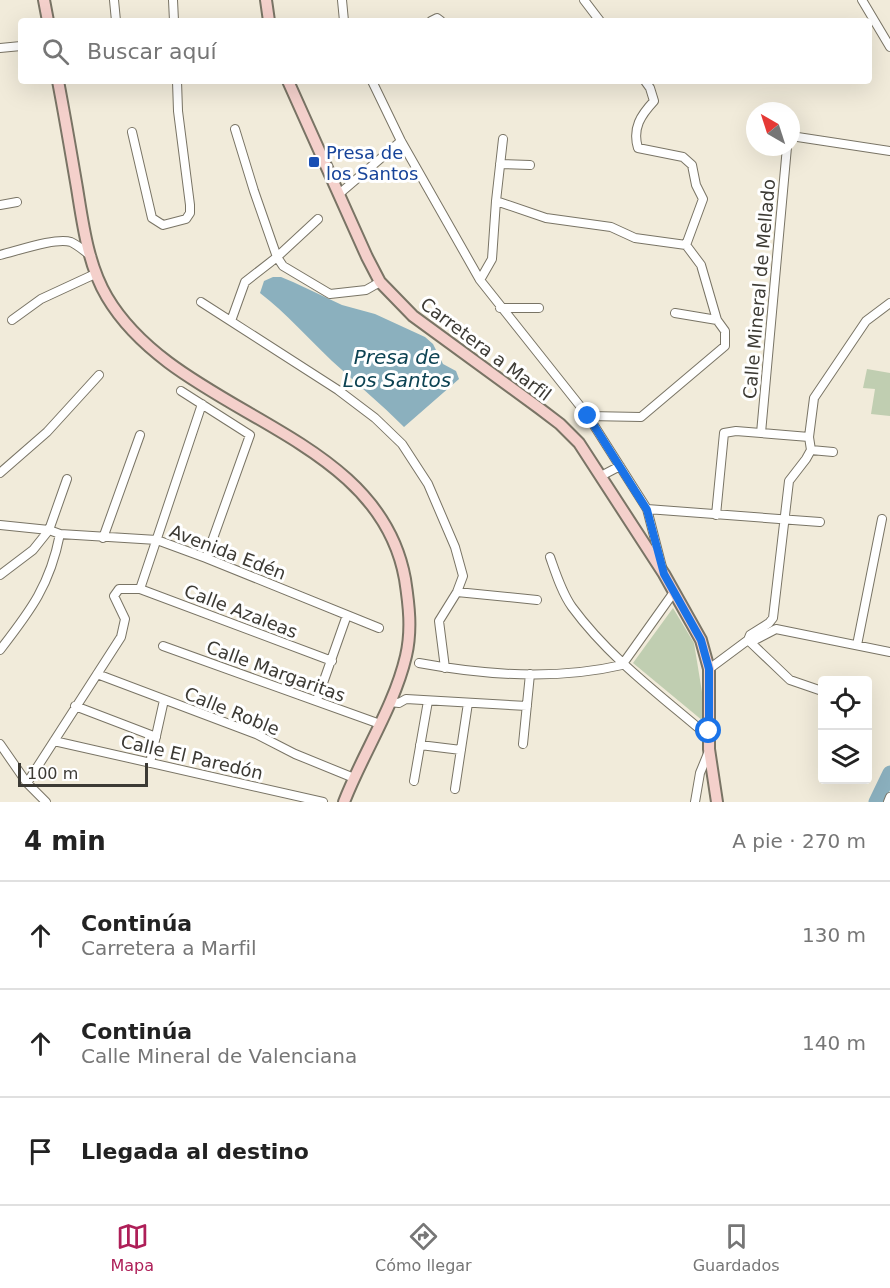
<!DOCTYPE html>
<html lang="es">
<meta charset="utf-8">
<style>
:root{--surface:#fff;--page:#f2f2f2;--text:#222;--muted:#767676;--line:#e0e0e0;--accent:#ae1f58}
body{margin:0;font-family:"DejaVu Sans",sans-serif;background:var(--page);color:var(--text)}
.controls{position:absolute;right:18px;bottom:18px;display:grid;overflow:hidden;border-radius:6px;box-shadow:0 6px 24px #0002}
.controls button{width:54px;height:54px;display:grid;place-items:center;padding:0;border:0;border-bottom:2px solid var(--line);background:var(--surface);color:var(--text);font:30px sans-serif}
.compass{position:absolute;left:746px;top:102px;width:54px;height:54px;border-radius:50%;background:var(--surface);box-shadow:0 6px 24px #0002;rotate:321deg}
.scale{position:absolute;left:18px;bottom:15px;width:130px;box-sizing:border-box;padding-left:6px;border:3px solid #3c3a34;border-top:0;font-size:16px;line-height:21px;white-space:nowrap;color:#3c3a34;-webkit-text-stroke:4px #fff;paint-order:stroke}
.stop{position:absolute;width:18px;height:18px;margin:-14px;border:4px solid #1a73e8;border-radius:50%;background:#fff}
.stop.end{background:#1a73e8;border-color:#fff;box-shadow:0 2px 6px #0008}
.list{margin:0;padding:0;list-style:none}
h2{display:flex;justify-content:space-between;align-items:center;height:78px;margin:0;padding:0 24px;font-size:26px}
h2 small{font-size:20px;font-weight:400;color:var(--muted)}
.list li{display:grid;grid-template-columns:39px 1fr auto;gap:18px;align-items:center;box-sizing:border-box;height:108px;padding:0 24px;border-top:2px solid var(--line)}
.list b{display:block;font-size:22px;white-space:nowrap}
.list p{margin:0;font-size:20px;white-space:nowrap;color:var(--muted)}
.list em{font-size:20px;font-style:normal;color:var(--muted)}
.icon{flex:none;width:33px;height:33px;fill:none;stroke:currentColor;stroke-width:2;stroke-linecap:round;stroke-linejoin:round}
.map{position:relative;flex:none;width:890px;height:802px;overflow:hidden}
.search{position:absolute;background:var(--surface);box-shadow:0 6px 24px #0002;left:18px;right:18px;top:18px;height:66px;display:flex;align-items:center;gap:15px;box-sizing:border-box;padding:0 21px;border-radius:6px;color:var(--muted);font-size:22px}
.sheet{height:402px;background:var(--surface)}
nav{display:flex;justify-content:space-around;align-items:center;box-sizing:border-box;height:84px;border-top:2px solid var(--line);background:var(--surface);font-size:16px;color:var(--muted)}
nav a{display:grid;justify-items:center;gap:3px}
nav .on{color:var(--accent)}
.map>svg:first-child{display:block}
.green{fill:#c0ceb1}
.water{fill:#8bb0be}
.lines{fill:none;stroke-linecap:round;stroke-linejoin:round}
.river{stroke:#8bb0be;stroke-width:15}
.street-casing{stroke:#797465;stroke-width:10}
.secondary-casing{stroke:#797465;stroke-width:14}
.street{stroke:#fff;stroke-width:8}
.secondary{stroke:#f4d0cb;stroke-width:10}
.route{stroke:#1a73e8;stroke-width:8}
.transit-dot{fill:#1a4fb4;stroke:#fff;stroke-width:2}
.labels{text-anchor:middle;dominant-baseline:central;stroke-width:6;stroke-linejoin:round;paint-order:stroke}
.transit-label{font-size:18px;fill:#164399;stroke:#fff;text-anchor:start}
.street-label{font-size:18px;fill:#3c3a34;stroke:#fff}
.water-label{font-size:20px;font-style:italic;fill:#0d4353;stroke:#fff}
</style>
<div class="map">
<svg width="890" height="802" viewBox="0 0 890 802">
<rect width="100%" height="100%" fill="#f1ebda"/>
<path class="green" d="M867,369l23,4v43l-19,-2 4,-25 -12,-1z
M673,608l21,35 8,49 1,29 -70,-58z"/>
<path class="water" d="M273,277h8l12,5 49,23 33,9 50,23 8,7 10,20 13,7 3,8 -55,48c-23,-23 -48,-44 -72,-66 -24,-23 -46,-48 -72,-68l4,-12z"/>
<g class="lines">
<path class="river" d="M876,802l14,-29"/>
<defs>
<path id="street" d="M114,0l2,21
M173,0l1,21
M342,0l2,21
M584,0l16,21
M862,0l28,47
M431,21l6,-3 4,3
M0,48l21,-2
M372,81l29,60 79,139 108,136 59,93 15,58
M235,129l19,62 23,66 6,9 47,28 36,-4 14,-8
M132,132l20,86 11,7 23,-6 4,-6v-8l-12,-94 -1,-30
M791,136l99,15
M500,164l30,1
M339,194l62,-53
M496,201l50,17 65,9 24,11 51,7
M0,205l17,-3
M0,255c17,-4 56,-18 71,-13 7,3 14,10 20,14
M480,280l12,-21 4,-58 7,-62
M201,302l137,88 37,28 27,26 26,40 27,63 8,29 -6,16 -18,29 6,47
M500,308h39
M675,313l42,7
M12,320l29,-21 54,-25
M231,321l14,-39 32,-25 41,-38
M181,391l69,44 -44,123
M588,416l53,1 84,-71v-15l-8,-11 -16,-55 -15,-20 17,-46 -7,-14 -4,-20 -9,-8 -45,-9c-6,-20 3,-33 16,-47l-4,-13 -5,-7
M761,433l26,-286
M811,450l22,2
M0,473l47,-41 52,-57
M601,476l19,-10
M647,509l173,13
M716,515l8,-82 12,-2 73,6
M0,525l49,5 11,4 97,6 49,18 173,70
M103,538l37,-103
M550,557c6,17 12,36 22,50 36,49 84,85 130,124h7
M0,575l33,-25 16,-20 18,-51
M140,589l62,-185
M457,592l80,8
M748,640l42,40 32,11
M751,642l25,-13 114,23
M857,645l25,-126
M163,646l217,78
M0,650c31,-40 50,-65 60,-116
M419,663c65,12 139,17 203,2l52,-73
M709,669l39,-29 2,-5 19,-12 4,-5 16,-137 17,-22 5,-9 -2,-13 5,-39 52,-77 24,-18
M97,674l159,60 39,20 59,24
M317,700l30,-85
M390,702l9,1 7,-4 121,7
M75,706l81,31
M54,741l269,61
M0,744l27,39 19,19
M523,744l7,-70
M420,745l41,5
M150,763l14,-63
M414,781l14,-80
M27,783l94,-146 4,-18 -11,-23 5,-7h21l192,72
M455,789l13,-86
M695,802l5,-29 9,-22
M888,802l2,-5"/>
<path id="secondary" d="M44,0l4,21
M266,0l3,21
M58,81c7,36 13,72 19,107 6,37 11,77 30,109 71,120 271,132 298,282 4,26 7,51 1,77 -12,51 -43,97 -62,146
M288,81l79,176 13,25 33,34 126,92 21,16 19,19 85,131 37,66 8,29v80l8,53"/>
</defs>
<use href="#street" class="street-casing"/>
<use href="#secondary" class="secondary-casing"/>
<use href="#street" class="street"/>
<use href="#secondary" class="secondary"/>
</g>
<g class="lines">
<path class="route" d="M588,416l59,94 17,64 37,66 8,29v62"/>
</g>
<rect class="transit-dot" x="308" y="156" width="12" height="12" rx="3"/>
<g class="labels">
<g class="transit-label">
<text x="326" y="152">Presa de<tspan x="326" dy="21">los Santos</tspan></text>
</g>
<g class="street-label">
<text transform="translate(759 289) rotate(-85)">Calle Mineral de Mellado</text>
<text transform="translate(486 349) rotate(37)">Carretera a Marfil</text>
<text transform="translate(228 552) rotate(21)">Avenida Edén</text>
<text transform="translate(241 611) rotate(21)">Calle Azaleas</text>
<text transform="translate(276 671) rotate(20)">Calle Margaritas</text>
<text transform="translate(232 711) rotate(22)">Calle Roble</text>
<text transform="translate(192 757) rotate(13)">Calle El Paredón</text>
</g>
<g class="water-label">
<text x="397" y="357">Presa de<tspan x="397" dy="23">Los Santos</tspan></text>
</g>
</g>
</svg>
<div class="controls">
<button><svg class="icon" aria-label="locate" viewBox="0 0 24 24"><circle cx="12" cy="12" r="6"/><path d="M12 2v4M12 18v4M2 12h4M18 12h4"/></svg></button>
<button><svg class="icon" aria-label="layers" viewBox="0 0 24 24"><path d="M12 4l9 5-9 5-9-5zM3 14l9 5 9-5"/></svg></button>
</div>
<svg class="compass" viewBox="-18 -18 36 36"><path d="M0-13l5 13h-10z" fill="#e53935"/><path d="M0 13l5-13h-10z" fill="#767676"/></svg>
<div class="scale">100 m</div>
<div class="stop" style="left:709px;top:731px"></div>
<div class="stop end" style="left:588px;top:416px"></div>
<div class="search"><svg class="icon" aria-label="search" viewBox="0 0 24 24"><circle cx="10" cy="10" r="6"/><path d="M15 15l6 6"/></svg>Buscar aquí</div>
</div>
<section class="sheet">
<h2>4 min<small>A pie · 270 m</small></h2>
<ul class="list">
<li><svg class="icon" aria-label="ahead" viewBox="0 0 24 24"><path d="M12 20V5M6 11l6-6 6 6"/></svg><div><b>Continúa</b><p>Carretera a Marfil</p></div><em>130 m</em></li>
<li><svg class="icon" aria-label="ahead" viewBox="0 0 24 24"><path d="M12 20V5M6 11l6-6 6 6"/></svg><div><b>Continúa</b><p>Calle Mineral de Valenciana</p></div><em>140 m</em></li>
<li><svg class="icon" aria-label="arrive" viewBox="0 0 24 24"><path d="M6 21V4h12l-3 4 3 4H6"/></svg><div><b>Llegada al destino</b></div></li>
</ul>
</section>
<nav>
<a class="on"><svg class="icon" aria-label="map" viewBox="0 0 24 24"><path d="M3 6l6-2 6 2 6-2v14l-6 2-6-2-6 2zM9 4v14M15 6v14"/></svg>Mapa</a>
<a><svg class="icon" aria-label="directions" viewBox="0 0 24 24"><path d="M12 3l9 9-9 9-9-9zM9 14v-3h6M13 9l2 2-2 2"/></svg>Cómo llegar</a>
<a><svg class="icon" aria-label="saved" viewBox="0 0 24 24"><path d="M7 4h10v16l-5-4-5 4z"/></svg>Guardados</a>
</nav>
